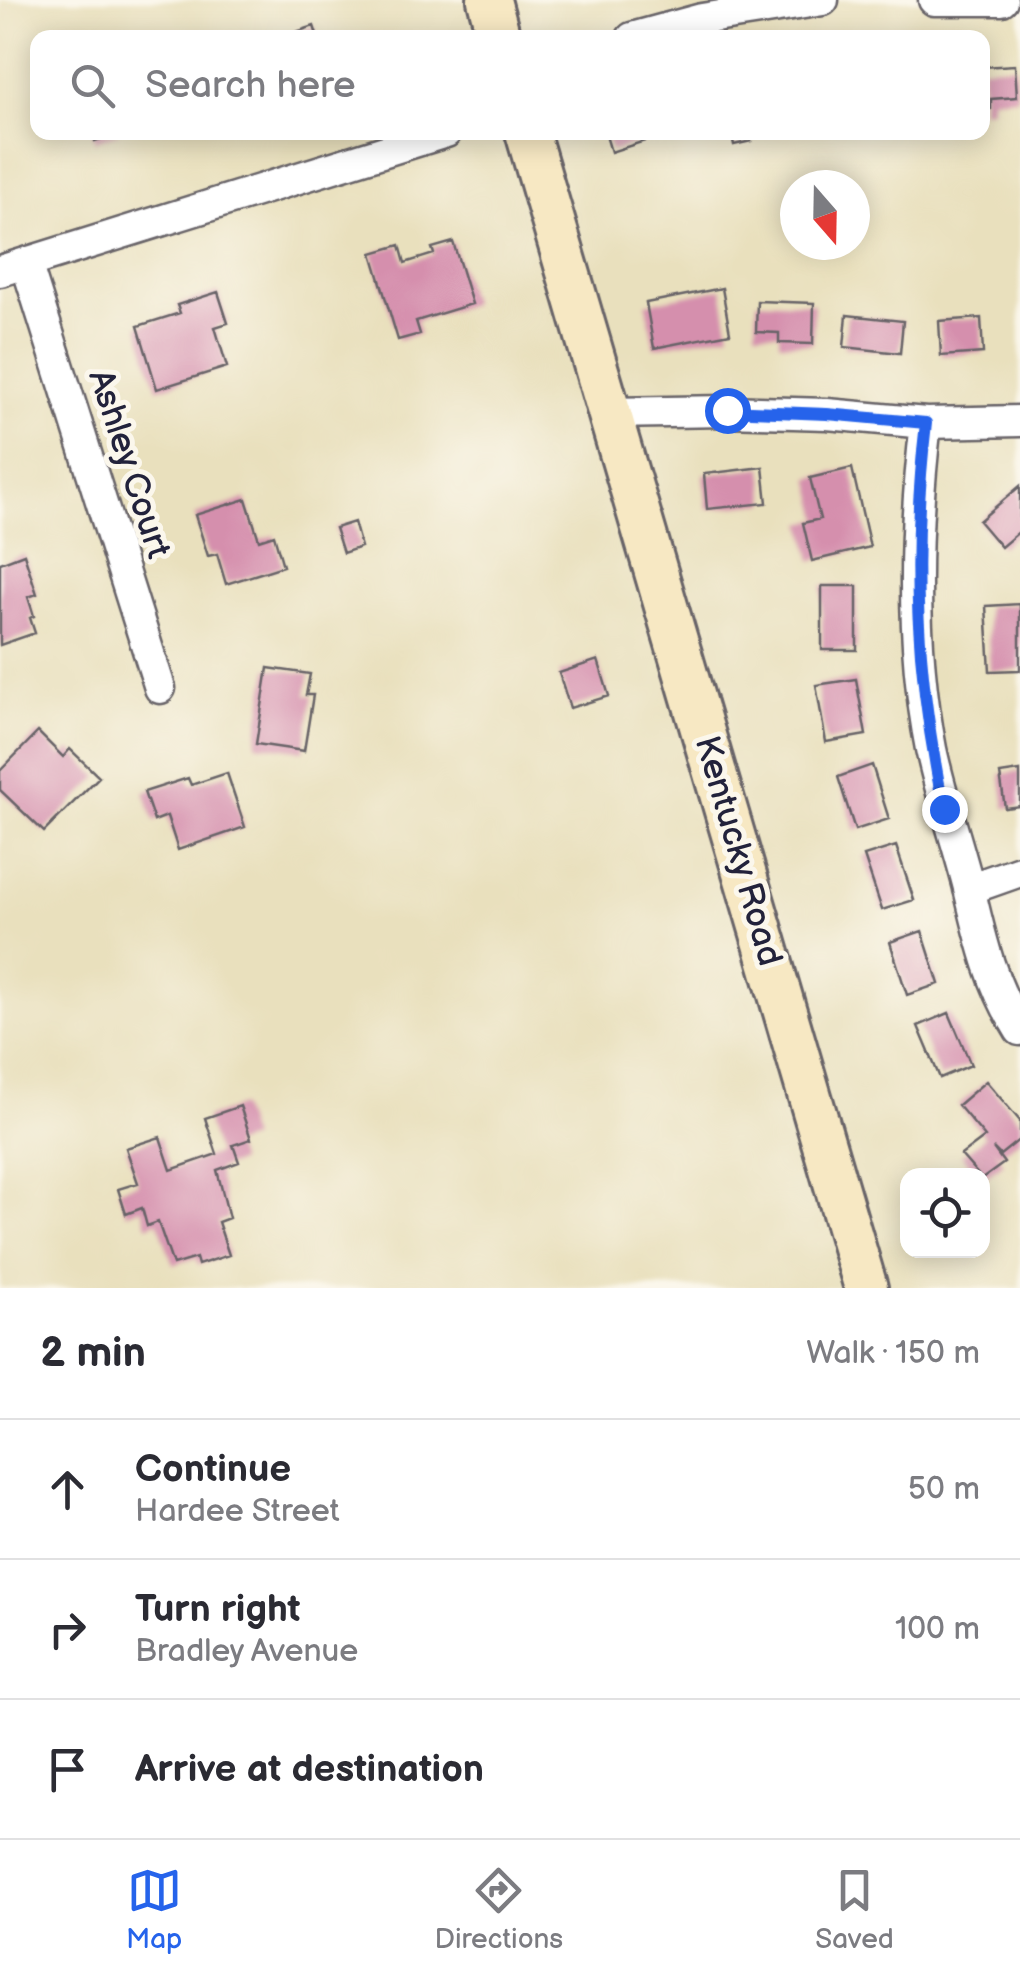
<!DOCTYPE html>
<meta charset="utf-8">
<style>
:root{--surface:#fff;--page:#f2f2f3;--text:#2b2b33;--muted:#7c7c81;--line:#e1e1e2;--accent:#2563eb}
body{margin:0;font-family:"Balsamiq Sans",sans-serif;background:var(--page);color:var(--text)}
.controls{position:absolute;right:30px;bottom:30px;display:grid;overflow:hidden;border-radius:20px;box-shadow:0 5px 25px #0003}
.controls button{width:90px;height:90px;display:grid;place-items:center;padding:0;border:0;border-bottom:2px solid var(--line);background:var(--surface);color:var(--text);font:50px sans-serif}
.compass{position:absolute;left:780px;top:170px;width:90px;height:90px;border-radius:50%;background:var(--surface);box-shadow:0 5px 25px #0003;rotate:160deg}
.stop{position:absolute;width:30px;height:30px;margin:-22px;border:8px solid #2563eb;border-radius:50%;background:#fff}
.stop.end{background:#2563eb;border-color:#fff;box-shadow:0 2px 10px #0008}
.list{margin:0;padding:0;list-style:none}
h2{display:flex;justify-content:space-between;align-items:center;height:130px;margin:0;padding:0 40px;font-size:42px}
h2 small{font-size:32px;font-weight:400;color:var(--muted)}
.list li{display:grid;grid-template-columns:65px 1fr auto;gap:30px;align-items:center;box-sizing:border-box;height:140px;padding:0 40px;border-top:2px solid var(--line)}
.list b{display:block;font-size:38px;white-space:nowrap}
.list p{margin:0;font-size:32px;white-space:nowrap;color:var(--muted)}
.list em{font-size:32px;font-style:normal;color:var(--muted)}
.icon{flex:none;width:55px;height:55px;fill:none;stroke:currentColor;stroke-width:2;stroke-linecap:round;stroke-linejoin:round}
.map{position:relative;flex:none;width:1020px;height:1288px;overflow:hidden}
.search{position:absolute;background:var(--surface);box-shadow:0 5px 25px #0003;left:30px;right:30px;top:30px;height:110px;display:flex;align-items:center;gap:25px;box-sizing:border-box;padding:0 35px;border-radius:20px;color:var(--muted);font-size:38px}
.sheet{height:550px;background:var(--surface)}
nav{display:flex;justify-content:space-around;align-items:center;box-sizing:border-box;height:140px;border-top:2px solid var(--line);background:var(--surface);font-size:28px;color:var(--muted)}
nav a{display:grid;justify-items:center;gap:5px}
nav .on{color:var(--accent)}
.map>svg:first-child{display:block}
.building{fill:#d58fad}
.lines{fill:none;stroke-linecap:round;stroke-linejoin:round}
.street-casing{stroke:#686468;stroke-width:35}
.secondary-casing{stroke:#686468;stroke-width:48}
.street{stroke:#fff;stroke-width:30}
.secondary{stroke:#f7e8c3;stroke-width:42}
.route{stroke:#2563eb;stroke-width:12}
.labels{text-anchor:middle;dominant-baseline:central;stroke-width:10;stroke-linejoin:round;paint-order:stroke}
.street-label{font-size:35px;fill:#22223b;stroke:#fbf7ec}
</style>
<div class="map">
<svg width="1020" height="1288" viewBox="0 0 1020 1288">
<rect width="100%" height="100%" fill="#fbf7ec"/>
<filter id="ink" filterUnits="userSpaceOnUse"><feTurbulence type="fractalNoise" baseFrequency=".01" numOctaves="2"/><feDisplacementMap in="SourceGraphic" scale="20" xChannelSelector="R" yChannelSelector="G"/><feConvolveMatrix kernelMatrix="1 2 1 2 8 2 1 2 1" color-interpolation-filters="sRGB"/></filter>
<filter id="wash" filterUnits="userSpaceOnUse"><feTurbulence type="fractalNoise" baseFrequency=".0048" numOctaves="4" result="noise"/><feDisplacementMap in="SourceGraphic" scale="40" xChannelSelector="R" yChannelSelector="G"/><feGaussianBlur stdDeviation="2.25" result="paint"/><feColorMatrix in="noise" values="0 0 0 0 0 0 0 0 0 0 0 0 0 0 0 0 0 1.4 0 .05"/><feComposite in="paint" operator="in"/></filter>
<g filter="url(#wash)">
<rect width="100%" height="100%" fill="#e9e0bd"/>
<g id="blocks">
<path class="building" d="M314,26l4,12h-37v-1z
M1015,65l2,32 -26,2v10l-9,1v-43z
M92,132h27v1l-24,8z
M605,132h51v1l-12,4 1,4 -34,11z
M731,132h17l3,9 -17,4z
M453,242l19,62 -56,17 4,13 -22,6 -26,-87 28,-8 5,18 29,-9 -2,-6z
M722,288l8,45 -76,15 -8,-45z
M218,292l10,31 -13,4 12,40 -70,22 -19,-63 42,-13 -3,-8z
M757,301l57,2 -1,41 -34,-1v-10l-23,-1z
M847,315l56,6 -3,32 -56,-6z
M981,318l2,35 -42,3 -2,-35z
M763,467l4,36 -60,6 -3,-35z
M852,468l18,79 -58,14 -9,-38 17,-4 -10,-41z
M1020,486v45l-19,16 -22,-26z
M246,499l13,41 15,-5 9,31 -57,18 -9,-30 -9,2 -13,-41z
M354,522l7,25 -18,6 -8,-25z
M24,554l13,40 -9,3 6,19 -4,2 5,15 -35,12v-82z
M822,586h35v64h-35z
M1020,604v66l-30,1 -4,-65z
M598,660l11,36 -39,12 -11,-35z
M268,668l42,6 -4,21h7l-9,56 -48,-7z
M856,679l10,56 -40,7 -10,-57z
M38,732l25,25 7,-8 29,28 -55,55 -44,-42v-19z
M872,765l17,54 -34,11 -17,-53z
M1020,771v35l-15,2 -5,-34z
M227,773l18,54 -67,23 -11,-34 -13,5 -10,-29 44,-14 3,7z
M896,846l18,54 -32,10 -18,-54z
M922,931l17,53 -32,11 -17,-53z
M949,1013l22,52 -31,13 -22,-52z
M986,1081l34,40v18l-20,16 -7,-7 11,15 -22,16 -21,-24 24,-18 -27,-32z
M240,1106l11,33 -18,6 6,17 -22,8 12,48 -11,4 11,33 -31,10 -2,-7 -23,7 -15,-43 -11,4 -5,-18 -16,6 -8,-25 20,-6 -12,-35 34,-11 11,33 46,-16 -12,-36z"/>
</g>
</g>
<g filter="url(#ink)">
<use href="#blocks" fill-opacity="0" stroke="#686468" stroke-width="2.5"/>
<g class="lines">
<defs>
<path id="street" d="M934,0h68
M632,38l70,-19 121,-19
M26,263l134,425
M0,271l446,-139
M609,413l118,-2 100,3 99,9 94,-2
M926,423c-13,108 -16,218 5,326 10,47 26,92 38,139 12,51 22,97 51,142
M969,889l51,-18"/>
<path id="secondary" d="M489,0l10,38
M527,132l339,1156"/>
</defs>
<use href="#street" class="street-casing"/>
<use href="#secondary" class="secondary-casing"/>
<use href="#street" class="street"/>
<use href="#secondary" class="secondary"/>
</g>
</g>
<g class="lines" filter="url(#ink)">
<path class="route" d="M727,410l100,4 99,9c-16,137 -10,251 18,386"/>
</g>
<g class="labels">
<g class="street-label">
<text transform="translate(129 464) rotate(72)">Ashley Court</text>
<text transform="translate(738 851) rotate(74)">Kentucky Road</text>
</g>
</g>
</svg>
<div class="controls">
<button><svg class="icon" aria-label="locate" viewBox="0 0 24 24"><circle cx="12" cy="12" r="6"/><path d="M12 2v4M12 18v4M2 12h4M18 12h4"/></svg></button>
</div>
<svg class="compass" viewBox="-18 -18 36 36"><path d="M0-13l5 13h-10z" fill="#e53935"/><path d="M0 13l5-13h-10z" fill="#7c7c81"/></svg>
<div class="stop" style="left:727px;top:410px"></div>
<div class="stop end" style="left:944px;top:809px"></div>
<div class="search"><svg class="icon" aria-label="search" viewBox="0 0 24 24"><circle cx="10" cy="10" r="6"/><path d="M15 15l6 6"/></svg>Search here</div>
</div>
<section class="sheet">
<h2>2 min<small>Walk · 150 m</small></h2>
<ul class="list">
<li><svg class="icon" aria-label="ahead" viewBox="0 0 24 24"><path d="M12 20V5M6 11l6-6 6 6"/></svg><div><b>Continue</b><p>Hardee Street</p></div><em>50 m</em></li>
<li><svg class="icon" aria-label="right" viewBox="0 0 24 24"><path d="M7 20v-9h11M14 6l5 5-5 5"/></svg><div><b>Turn right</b><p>Bradley Avenue</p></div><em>100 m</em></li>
<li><svg class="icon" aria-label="arrive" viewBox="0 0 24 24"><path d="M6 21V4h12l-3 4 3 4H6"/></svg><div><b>Arrive at destination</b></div></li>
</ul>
</section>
<nav>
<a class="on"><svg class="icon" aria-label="map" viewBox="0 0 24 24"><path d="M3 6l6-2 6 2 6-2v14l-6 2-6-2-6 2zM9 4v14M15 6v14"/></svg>Map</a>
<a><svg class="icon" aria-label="directions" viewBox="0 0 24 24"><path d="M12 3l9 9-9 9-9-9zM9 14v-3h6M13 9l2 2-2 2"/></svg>Directions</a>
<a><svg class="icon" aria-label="saved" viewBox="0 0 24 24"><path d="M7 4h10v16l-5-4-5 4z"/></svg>Saved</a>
</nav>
